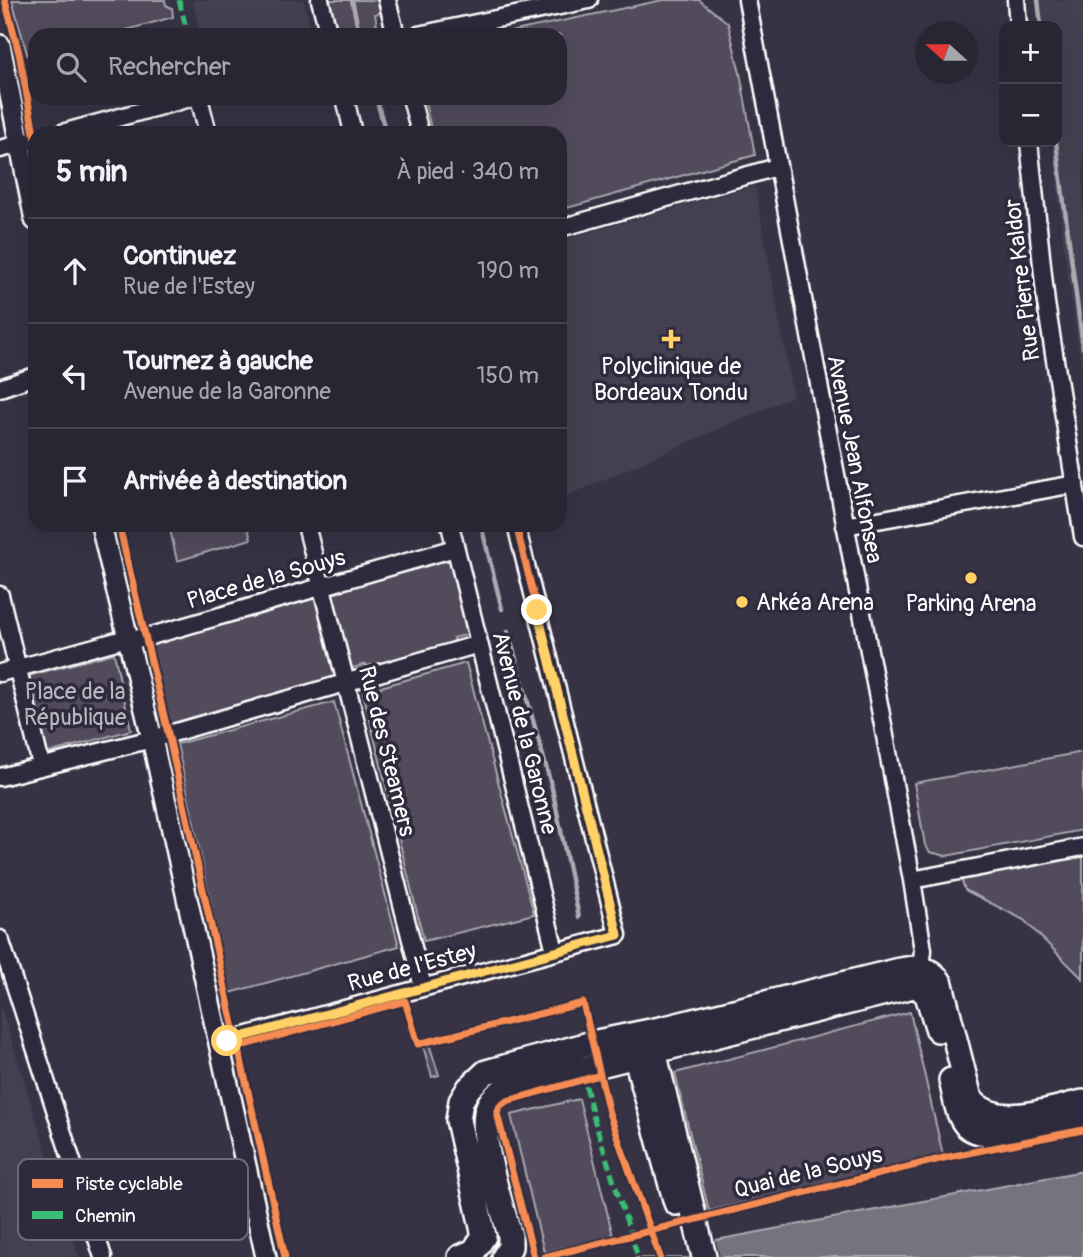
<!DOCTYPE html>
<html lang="fr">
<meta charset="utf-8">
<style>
:root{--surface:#292634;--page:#312e3c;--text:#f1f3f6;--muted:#a5a5ac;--line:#45434f}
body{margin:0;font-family:Pangolin,sans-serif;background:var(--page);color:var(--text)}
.controls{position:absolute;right:21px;top:21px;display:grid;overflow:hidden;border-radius:14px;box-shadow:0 7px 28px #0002}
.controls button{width:63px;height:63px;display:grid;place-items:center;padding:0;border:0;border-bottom:2px solid var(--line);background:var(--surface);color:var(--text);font:35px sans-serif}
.compass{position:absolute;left:915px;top:21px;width:63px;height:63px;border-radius:50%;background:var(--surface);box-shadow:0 7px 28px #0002;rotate:291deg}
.stop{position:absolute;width:21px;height:21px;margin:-16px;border:5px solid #ffd166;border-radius:50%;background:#fff}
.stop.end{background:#ffd166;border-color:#fff;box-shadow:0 2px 7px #0008}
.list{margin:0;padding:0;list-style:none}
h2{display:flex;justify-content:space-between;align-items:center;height:91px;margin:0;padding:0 28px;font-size:30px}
h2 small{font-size:23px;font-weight:400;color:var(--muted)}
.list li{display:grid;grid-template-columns:46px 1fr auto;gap:21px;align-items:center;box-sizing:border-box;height:105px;padding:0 28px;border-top:2px solid var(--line)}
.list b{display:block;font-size:26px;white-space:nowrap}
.list p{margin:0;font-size:23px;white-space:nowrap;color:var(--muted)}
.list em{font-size:23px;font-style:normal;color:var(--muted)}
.icon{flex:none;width:38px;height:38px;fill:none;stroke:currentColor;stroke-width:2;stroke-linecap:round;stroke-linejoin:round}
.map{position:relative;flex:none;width:1083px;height:1257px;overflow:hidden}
.search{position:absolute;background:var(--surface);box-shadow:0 7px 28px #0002;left:28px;top:28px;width:539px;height:77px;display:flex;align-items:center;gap:18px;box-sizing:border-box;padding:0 24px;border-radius:21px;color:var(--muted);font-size:26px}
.panel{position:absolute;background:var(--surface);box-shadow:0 7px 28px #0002;left:28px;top:126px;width:539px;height:406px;border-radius:21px}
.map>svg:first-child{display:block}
.built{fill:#444051}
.green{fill:#514c5c;stroke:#a8a6ae;stroke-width:2}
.water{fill:#76737f;stroke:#adabb2;stroke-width:2}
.pier{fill:#373345}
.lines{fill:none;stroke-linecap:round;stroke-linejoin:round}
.stream{stroke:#adabb2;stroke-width:4.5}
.minor-casing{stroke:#fff;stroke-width:21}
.tertiary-casing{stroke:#fff;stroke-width:24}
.secondary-casing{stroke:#fff;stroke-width:28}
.minor{stroke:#2f2a3d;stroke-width:16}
.tertiary{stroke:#2f2a3d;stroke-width:19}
.secondary{stroke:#2f2a3d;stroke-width:23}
.quiet{stroke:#3abd76;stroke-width:5;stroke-dasharray:10 5;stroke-linecap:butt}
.cycleway-casing{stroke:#2f2a3d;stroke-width:11}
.cycleway{stroke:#f68b52;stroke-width:7}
.route{stroke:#ffd166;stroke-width:9}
.poi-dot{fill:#ffd166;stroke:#2f2a3d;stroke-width:2.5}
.labels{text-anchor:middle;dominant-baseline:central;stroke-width:7;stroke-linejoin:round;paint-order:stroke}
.street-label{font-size:23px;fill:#fff;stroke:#2f2a3d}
.poi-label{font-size:23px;fill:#fff;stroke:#2f2a3d}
.park-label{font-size:23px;fill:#b9b7be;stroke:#2f2a3d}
.key{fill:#2f2a3d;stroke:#6d6a77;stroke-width:2}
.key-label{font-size:19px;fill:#fff}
</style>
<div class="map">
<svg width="1083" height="1257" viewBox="0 0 1083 1257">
<rect width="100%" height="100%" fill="#373345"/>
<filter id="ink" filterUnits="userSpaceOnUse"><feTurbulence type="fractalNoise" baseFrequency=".0143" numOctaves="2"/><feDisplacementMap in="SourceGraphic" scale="14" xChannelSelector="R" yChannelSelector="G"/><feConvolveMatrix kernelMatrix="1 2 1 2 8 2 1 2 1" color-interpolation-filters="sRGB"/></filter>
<g filter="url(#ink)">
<path class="built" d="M192,0h111l10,35h-112z
M1040,0h43v376l-20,-134 -10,-100h4v-116h-15z
M755,186l38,210 -233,103v-259z
M0,1004l79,253h-79z"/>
<path class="green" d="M12,0h153l1,5 6,3 1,9 -64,18h-74v20l-7,2z
M326,0h56l4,12 -11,2 2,11 -43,10z
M663,0h36l29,23 12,50 15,82 -195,55v-77h-128l-8,-35h136v-63h-65z
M169,525h78l4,14 -74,22z
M439,556l3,6 12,-2 17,74 -18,4 4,8 -89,26 -2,-8 -17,5 -19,-75 11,-2 -1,-7z
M315,596l4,3 18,73 -3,8 -171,51 -6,-3 -18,-84z
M114,653l17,77 -86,24 -17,-78z
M466,663l68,251 -110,27 -61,-249z
M334,702l65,244 -169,47 -53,-249z
M1083,752v78l-137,26 -16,-4 -5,-7 -11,-62z
M1083,856v123l-59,-59 -59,-30 -4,-12z
M910,1012l33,143 -234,56 -34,-138z
M429,1044l10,31 -7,2 -9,-31z
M579,1099l34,137 -69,16 -33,-137z"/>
<path class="water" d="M1083,1171v86h-448l33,-8z"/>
<path class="pier" d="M715,1237l5,20h-88l2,-3z"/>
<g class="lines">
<path class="stream" d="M352,0l6,28
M1038,0l3,26
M376,98l10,35
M1056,142l27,206
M481,525l21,84
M508,631l44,157 27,129"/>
<defs>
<path id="minor" d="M320,0l9,35
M387,0l9,35
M747,0l165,880 11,70 -3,28
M1016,0l2,26
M418,35l171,-35
M199,98l9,35
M345,98l8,35
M411,98l9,35
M62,133l128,-35
M1029,142l17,161 37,234
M0,149l35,-9
M560,228l217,-61
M0,388l35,-12
M306,525l117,462
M450,525l105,426
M845,526l230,-42
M0,595l41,170
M0,673l120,-33 24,-2 311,-90
M0,777l152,-38 327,-95
M912,880l171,-33
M0,939l103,318
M219,1043l399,-108 -102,-410"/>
<path id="tertiary" d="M0,45l35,175
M101,525l51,214 114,518"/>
<path id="secondary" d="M651,1039l53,218
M632,1044l44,159
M951,1080c4,15 5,35 16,46 20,19 90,-3 116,-7
M460,1257l14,-6 10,-15 -26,-116 3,-19 8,-13 17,-16 106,-29 73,-15 214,-53c22,-5 49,-16 62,9l29,114c24,33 79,11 113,4
M504,1257l6,-10v-11c-9,-34 -29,-88 -24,-123 2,-11 10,-19 19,-24l412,-104 10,10 11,35"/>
</defs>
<use href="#minor" class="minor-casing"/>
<use href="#tertiary" class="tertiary-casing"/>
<use href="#secondary" class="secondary-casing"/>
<use href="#minor" class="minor"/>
<use href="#tertiary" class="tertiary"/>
<use href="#secondary" class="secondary"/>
<path class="quiet" d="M179,0l9,35
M586,1086l7,30 45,141"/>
<defs>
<path id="cycleway" d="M5,0l14,53 16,85
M119,525l49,208 117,524
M516,525l102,410
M237,1047l168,-46 13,43 165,-41 26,110 51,144
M534,1257l-37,-144 3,-7 7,-5 93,-26
M544,1257l404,-100 135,-27"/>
</defs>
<use href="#cycleway" class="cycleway-casing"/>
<use href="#cycleway" class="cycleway"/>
</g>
</g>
<g class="lines" filter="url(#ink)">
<path class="route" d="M227,1041l391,-106 -81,-325"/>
</g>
<g class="poi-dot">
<path d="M667.5 328.5h7v7h7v7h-7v7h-7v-7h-7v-7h7z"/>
<circle cx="971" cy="578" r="7"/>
<circle cx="742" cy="602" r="7"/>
</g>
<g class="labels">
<g class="street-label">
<text transform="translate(1022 280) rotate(-97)">Rue Pierre Kaldor</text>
<text transform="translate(855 459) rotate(79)">Avenue Jean Alfonsea</text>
<text transform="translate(266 579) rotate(-16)">Place de la Souys</text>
<text transform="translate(525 733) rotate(76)">Avenue de la Garonne</text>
<text transform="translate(387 751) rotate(76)">Rue des Steamers</text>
<text transform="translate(412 967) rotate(-15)">Rue de l'Estey</text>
<text transform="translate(808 1172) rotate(-14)">Quai de la Souys</text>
</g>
<g class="poi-label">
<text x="671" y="366">Polyclinique de<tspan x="671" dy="26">Bordeaux Tondu</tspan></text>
<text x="756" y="602" text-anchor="start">Arkéa Arena</text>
<text x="971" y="603">Parking Arena</text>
</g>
<g class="park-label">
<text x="75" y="691">Place de la<tspan x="75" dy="26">République</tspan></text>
</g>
</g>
<rect x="18" y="1159" width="230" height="81" rx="10" class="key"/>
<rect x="32" y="1179" width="31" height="9" fill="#f68b52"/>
<rect x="32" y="1211" width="31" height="8" fill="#3abd76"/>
<g class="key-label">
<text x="75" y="1190">Piste cyclable</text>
<text x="75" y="1222">Chemin</text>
</g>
</svg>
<div class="controls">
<button>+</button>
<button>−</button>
</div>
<svg class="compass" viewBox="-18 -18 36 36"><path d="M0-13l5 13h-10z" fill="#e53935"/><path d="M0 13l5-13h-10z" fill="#a5a5ac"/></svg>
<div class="stop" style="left:227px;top:1041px"></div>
<div class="stop end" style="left:537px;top:610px"></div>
<div class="search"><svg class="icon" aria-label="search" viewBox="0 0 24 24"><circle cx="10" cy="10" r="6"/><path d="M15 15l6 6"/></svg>Rechercher</div>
<section class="panel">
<h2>5 min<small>À pied · 340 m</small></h2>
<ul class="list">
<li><svg class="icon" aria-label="ahead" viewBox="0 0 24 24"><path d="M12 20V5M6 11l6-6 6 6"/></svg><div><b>Continuez</b><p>Rue de l'Estey</p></div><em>190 m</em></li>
<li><svg class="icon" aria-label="left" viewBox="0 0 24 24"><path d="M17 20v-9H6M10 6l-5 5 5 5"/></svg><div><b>Tournez à gauche</b><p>Avenue de la Garonne</p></div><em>150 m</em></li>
<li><svg class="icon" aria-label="arrive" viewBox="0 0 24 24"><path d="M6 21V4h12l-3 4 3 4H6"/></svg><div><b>Arrivée à destination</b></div></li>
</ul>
</section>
</div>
